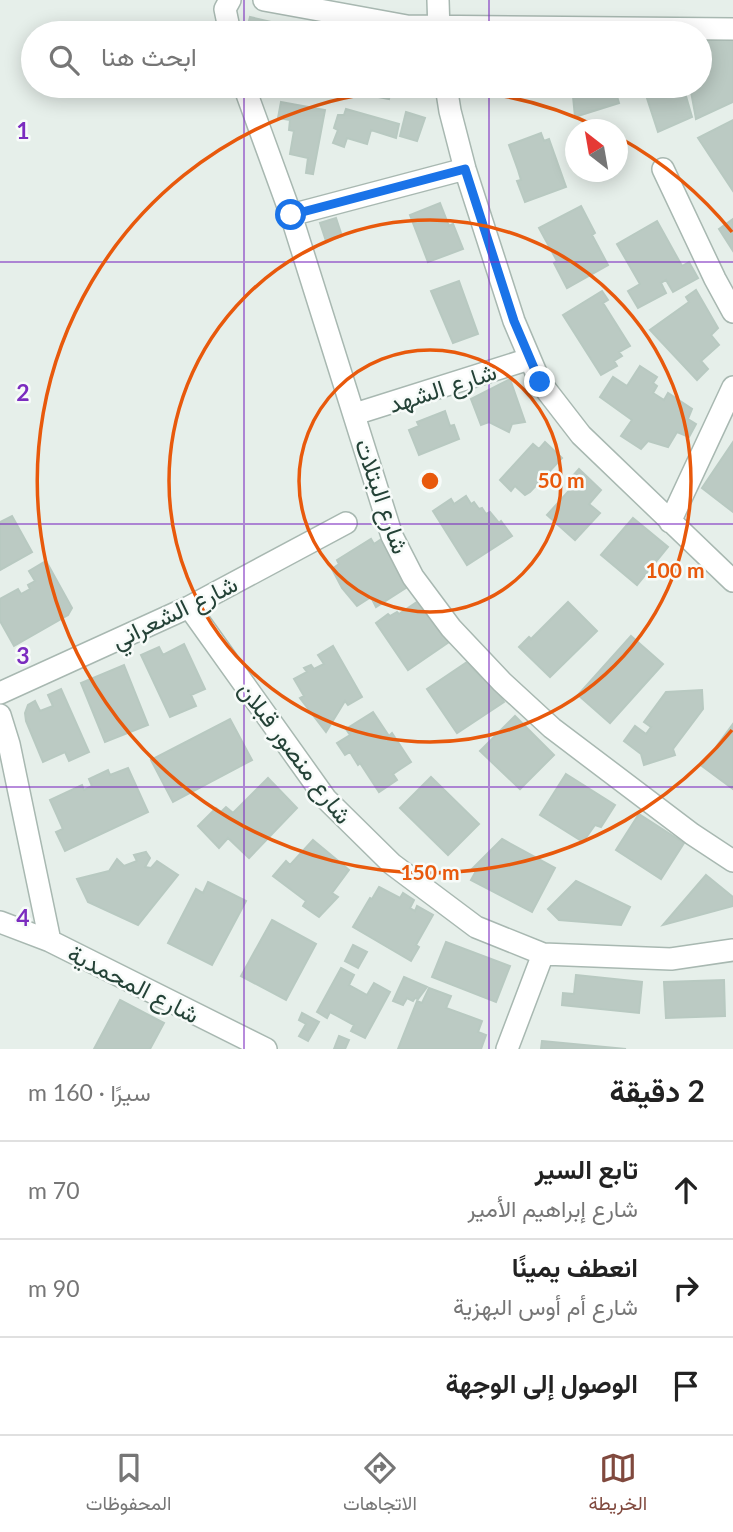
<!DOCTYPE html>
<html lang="ar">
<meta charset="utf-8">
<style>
:root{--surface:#fff;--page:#f6f6f6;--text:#222;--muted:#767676;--line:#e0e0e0;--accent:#80493e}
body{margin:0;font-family:Lato,Vazirmatn,sans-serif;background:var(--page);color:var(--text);direction:rtl}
.compass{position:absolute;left:565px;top:119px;width:63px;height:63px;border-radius:50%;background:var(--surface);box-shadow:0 4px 18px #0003;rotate:329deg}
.stop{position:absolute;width:21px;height:21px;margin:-16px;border:5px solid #1a73e8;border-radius:50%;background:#fff}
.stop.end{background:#1a73e8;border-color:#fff;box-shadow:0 2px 7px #0008}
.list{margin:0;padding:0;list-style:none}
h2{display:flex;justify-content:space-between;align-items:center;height:91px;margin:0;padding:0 28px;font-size:30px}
h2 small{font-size:23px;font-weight:400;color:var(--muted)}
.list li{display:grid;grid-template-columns:46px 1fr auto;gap:21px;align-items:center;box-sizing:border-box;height:98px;padding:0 28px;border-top:2px solid var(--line)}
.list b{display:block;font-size:26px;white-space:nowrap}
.list p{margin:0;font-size:23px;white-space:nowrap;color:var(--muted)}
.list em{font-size:23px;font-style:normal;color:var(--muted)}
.icon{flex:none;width:38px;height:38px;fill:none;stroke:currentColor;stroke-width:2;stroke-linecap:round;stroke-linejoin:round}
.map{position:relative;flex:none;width:733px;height:1049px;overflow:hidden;direction:ltr}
.search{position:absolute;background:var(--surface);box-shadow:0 4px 18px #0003;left:21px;right:21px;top:21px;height:77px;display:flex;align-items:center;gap:18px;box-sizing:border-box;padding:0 24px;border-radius:38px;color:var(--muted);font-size:26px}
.sheet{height:385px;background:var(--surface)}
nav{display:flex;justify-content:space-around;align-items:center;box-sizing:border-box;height:98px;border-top:2px solid var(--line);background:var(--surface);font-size:19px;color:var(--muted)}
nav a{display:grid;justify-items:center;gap:4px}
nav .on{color:var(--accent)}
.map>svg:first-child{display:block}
.building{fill:#bbcac3;stroke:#b8c9c1;stroke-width:2}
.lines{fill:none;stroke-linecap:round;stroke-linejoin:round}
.minor-casing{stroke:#a8b8b1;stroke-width:24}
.minor{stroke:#fff;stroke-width:21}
.route{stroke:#1a73e8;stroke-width:9}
.grid{fill:none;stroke:#7b2cbf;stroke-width:2;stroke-opacity:0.55}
.ring{fill:none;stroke:#e8590c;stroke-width:3.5}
.labels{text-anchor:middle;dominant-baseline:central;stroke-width:5;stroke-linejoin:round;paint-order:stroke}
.street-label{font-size:24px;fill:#244237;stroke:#f7fbf9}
.grid-label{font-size:23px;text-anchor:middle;font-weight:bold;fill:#7b2cbf;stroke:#f7fbf9;stroke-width:5;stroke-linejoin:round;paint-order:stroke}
.centre{fill:#e8590c;stroke:#f7fbf9;stroke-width:3.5}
.ring-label{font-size:21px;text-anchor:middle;font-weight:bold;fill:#e8590c;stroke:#f7fbf9;stroke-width:5;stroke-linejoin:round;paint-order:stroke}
</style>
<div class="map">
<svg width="733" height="1049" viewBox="0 0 733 1049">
<rect width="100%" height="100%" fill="#e6efea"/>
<path class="building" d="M250,17l56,13 -1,3 -59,-1z
M733,37v65l-37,17 -6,-33h10v-43l13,-5z
M343,86h49l-3,13 -47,-9z
M572,86h42l5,17 -44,14z
M643,86h40l9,31 -34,15z
M281,102l44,8 -12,64 -7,-1 2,-15 -18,-4 4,-23 -5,-1 1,-10 -12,-2z
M346,109l53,15 -3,14 -25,-8 -4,14 -20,-6 -3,9 -11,-4 5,-13 -4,-2 4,-13h6z
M406,112l19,6 -8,23 -17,-5z
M733,120v71l-35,-53z
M541,133l3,8 5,-2 17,48 -41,15 -8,-21 4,-1 -3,-10 -9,-25z
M440,203l9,23 4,-2 10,25 -35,13 -18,-47z
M581,206l14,27 -3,2 16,30 -41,23 -13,-25 3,-2 -18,-33z
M336,218l6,18 -16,5 -6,-18z
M733,219v32l-14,-22z
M657,221l25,45 7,-4 9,16 -25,14 -7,-12 -5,3 5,10 -28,15 -10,-17 12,-7 -23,-40z
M459,281l19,53 -25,9 -22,-52z
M696,290l22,38 -7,7 8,10 -18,16 7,8 -11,11 -47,-50 39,-28 -3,-5z
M602,291l6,9 -5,3 27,43 -11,6 3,4 -8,5 3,5 -16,9 -38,-60z
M640,366l17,11 -4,6 4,3 -4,7 11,7 4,-7 24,16 -4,10 8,5 -7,13 -12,-5 -9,15 -20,-6 -7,8 -20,-13 11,-16 -32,-23 13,-20 14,9z
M510,379l15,43 -13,2 -3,8 -20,-10 -8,3 -10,-26z
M445,411l5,15 4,-1 5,14 -40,16 -10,-25 10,-4 -2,-4z
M545,442l17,16 -32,34 -5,3 -10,-9 -4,5 -11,-11 33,-36 6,5z
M733,442v70l-31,-24z
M579,469l22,21 -12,14 11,9 -25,27 -28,-25 28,-31 -5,-5z
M466,496l5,8 3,-2 5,7 3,-1 4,6 4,-2 9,11 2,-2 11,15 -45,29 -34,-54 18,-12 3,5z
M12,516l20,36 -32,18v-48z
M633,518l35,29 -31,38 -36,-30z
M383,538l26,48 -33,21 -5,-10 -14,9 -15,-18 -10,-19 7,-5 -2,-4 34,-21 3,5z
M46,561l26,47 -4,7 -54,31 -14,-25v-22l18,-10 3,5 9,-5 -2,-4 7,-4 -6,-10z
M420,600l29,42 -41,28 -32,-47 12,-9 2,2 7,-4 2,2z
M568,602l29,29 -47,46 -31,-30 10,-10 2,2z
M631,636l32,28 -53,59 -32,-28z
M184,644l21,45 -14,6 5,11 -26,11 -29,-62 18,-8 4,8z
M333,646l29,51 -14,8 -3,-4 -19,31 -26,-34 4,-2 -10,-17 13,-7 -3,-4 7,-3 3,4 10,-5 -6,-9z
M467,662l14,16 5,-3 18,27 -47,31 -30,-44z
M124,665l24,60 -43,17 -24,-59z
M61,689l28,63 -20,9 -4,-9 -22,10 -17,-41 -1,-8 3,-8 7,-4 5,10 13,-5 -5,-11z
M702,690l1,19 -30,40 2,6 -31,10 -3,-11 -17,-13 11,-15 11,8 5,-7 -7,-5 22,-30z
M373,712l16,24 3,-3 19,29 -18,12 4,6 -18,12 -19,-29 -2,2 -8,-13 -5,3 -8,-12 13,-8 -4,-6z
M515,716l39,39 -34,34 -40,-38z
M230,719l22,41 -79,42 -22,-42z
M733,724v65l-31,-23z
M128,768l20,44 -83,39 -9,-19 7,-3 -13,-29 32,-15 2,5 8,-4 -3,-7 19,-9 2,5z
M566,774l49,31 -14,22 -6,-2 -12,17 -43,-27z
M431,777l48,47 -31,31 -48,-47z
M268,778l29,30 -48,50 -21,-20 -9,10 -21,-22 18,-18 5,4 5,-5 7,6z
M639,814l45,29 -23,36 -45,-29z
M502,839l53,29 -23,44 -61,-32 5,-9 -4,-2z
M313,840l36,30 -17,23 6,4 -19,20 -16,-11 3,-5 -33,-25 13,-15 4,4z
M146,852l4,6 -5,9 6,1 6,-7 21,14 -40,50 -50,-23 -11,-23 32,-8 8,-12 7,7 13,-5 -3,-6z
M706,875l27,22v9l-70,19z
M576,881l54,26 -9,18 -62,-5 -11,-11z
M208,882l38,19 -34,64 -44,-22 28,-54 7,4z
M379,887l21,11 3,-5 11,7 -4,8 5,3 2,-5 16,9 -17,30 3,2 -8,14 -58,-34 17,-29 2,1z
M272,920l44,24 -30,56 -45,-24z
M446,942l64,24 -14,36 -64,-25z
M353,945l14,7 -9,16 -13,-7z
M341,968l13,7 -5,10 18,10 7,-12 16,9 -25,46 -14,-7 3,-6 -24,-13 -3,6 -10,-6z
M576,975l66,7 -3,31 -77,-8 1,-12 11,1z
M404,977l23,10 -9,12 -3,-1 -2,3 -6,-3 -4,7 -10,-4z
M724,980l1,36 -59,2 -2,-36z
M429,988l22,8 -5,12 36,13 -4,11 8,3 -5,14h-83l19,-48 5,2z
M120,1000l44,23 -14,26h-56z
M302,1013l17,9 -11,19 -9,-5 7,-12 -7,-4z
M339,1036l10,4 -4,9h-11z
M542,1041l84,8h-85z"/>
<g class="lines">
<defs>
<path id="minor" d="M230,0l-5,9 5,24
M264,0l143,26 326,3
M438,0l1,33
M244,86l47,129 101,321 21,41 38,51 51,54 50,46 140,106 41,27
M446,86l4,25 15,58 49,152 26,61 41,53 152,146
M663,169l52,110 18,33
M291,215l174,-46
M355,414l174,-55
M670,522l63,-135
M189,607l137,192 66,65 84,63 67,27 128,5 62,-9
M0,693l189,-86 157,-84
M0,715l9,29 41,197
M0,922l50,19 216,108
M507,1049l36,-95"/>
</defs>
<use href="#minor" class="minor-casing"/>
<use href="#minor" class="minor"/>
</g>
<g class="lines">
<path class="route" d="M291,215l174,-46 49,152 26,61"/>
</g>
<path class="grid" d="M244,0v33M489,0v33M244,86v963M489,86v963M0,262h733M0,524h733M0,787h733"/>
<g class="ring">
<circle cx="430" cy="481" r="131"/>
<circle cx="430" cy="481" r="261"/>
<path d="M732 730A392 392 0 1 1 602 129M620 138A392 392 0 0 1 732 232"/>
</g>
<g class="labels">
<g class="street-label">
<text transform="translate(442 387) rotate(-18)">شارع الشهد</text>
<text transform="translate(383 496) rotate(71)">شارع البتلات</text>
<text transform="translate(174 611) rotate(-26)">شارع الشعراني</text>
<text transform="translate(296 752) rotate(53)">شارع منصور قبلان</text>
<text transform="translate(134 983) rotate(27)">شارع المحمدية</text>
</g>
</g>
<g class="grid-label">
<text x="23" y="139">1</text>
<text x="23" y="401">2</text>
<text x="23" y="664">3</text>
<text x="23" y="926">4</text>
</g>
<circle cx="430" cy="481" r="10" class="centre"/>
<g class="ring-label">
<text x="561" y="488">50 m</text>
<text x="675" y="578">100 m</text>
<text x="430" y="880">150 m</text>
</g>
</svg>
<svg class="compass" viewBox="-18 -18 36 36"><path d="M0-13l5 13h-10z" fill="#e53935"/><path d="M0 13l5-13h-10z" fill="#767676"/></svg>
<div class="stop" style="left:291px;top:215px"></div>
<div class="stop end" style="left:540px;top:382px"></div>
<div class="search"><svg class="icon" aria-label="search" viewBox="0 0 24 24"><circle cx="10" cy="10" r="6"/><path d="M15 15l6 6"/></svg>ابحث هنا</div>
</div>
<section class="sheet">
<h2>2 دقيقة<small>سيرًا · 160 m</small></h2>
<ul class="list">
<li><svg class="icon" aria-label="ahead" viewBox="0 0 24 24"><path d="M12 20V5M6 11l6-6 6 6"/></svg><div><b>تابع السير</b><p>شارع إبراهيم الأمير</p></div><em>70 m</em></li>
<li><svg class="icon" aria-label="right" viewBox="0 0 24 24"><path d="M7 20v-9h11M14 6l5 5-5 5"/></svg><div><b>انعطف يمينًا</b><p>شارع أم أوس البهزية</p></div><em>90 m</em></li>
<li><svg class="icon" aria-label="arrive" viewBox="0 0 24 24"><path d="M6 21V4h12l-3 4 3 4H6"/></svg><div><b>الوصول إلى الوجهة</b></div></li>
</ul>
</section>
<nav>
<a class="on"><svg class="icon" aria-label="map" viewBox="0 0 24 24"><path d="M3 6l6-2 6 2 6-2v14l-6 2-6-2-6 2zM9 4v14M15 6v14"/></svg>الخريطة</a>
<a><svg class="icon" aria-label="directions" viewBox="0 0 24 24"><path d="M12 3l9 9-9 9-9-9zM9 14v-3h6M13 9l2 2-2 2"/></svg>الاتجاهات</a>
<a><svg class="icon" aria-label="saved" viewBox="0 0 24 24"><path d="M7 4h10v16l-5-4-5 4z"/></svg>المحفوظات</a>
</nav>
